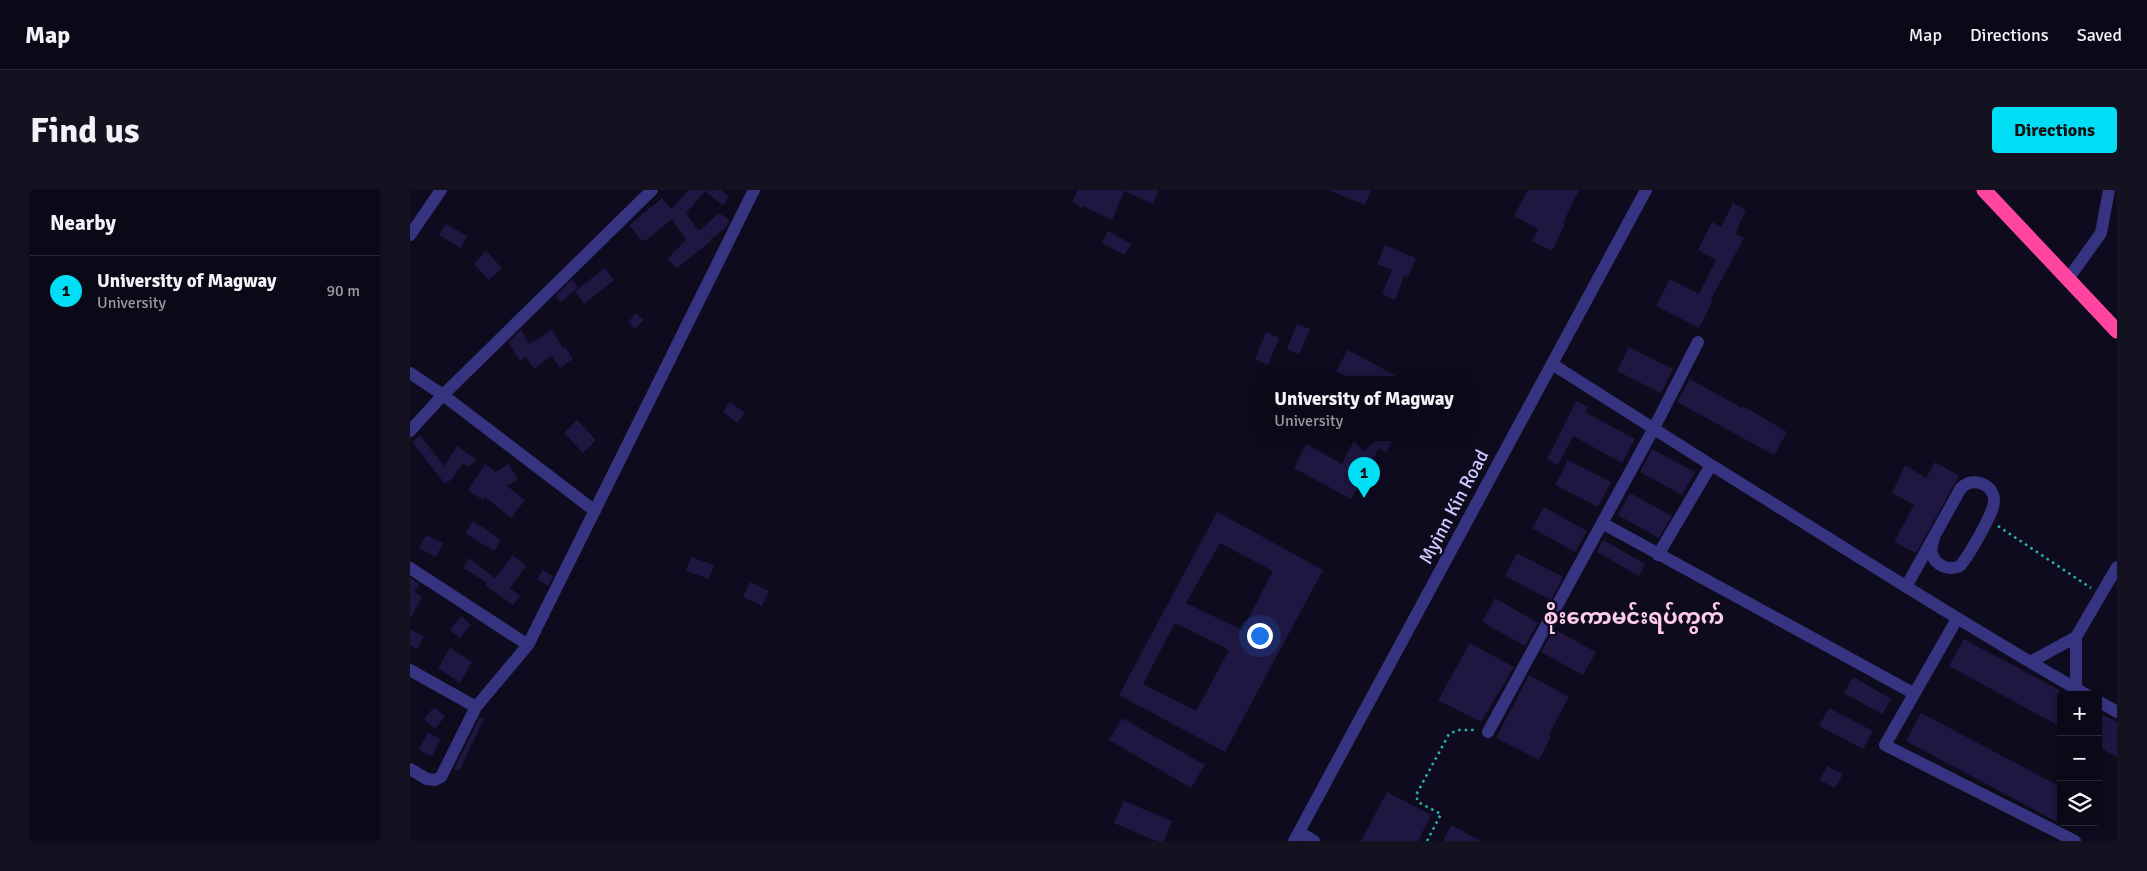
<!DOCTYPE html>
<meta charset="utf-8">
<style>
:root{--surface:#0b0817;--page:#141120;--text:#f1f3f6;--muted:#9a9aa1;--line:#2b2936;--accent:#00def5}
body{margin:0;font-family:Signika,"Noto Sans Myanmar",sans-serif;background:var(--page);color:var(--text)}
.controls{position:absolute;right:15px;bottom:15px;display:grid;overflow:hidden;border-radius:5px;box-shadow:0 1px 4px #0004}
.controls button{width:45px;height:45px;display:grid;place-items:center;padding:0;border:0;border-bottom:1px solid var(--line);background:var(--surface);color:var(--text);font:25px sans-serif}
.you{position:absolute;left:849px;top:445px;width:18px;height:18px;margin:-12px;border:4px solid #fff;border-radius:50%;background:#1a73e8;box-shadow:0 0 0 8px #1a73e833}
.badge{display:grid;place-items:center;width:32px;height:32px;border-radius:50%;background:var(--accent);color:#111;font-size:16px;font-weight:700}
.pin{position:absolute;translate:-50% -41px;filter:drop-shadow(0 1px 2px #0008)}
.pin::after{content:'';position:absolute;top:26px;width:18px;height:15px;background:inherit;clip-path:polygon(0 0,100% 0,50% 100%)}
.popup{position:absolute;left:848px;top:186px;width:212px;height:65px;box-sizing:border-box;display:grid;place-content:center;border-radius:5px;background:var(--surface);filter:drop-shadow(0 1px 4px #0005);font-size:16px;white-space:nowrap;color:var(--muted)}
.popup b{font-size:19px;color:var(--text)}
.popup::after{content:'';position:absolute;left:50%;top:100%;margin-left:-10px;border:10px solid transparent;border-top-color:var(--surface)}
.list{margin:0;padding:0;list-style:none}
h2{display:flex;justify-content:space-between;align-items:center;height:65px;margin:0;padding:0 20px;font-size:21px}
h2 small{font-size:16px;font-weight:400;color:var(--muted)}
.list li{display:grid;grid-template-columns:32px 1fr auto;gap:15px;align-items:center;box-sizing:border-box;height:70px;padding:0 20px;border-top:1px solid var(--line)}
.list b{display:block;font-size:19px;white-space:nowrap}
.list p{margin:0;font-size:16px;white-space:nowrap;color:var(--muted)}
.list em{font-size:16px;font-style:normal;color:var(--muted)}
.icon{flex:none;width:28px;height:28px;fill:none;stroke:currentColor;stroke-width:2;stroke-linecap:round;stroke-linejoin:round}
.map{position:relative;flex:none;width:1707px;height:651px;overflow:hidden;border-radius:5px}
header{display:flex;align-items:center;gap:30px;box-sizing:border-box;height:70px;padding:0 25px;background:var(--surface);border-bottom:1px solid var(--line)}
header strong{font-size:24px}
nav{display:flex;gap:28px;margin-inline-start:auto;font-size:18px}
.intro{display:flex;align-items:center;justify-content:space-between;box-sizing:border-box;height:120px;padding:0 30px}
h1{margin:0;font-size:35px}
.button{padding:12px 22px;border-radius:5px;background:var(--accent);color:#111;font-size:18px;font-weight:700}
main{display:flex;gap:30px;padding:0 30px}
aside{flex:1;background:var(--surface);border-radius:5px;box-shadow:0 1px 4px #0004}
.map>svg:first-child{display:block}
.building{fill:#1f1641;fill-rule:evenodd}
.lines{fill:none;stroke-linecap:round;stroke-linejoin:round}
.path{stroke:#27b5ac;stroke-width:2.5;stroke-dasharray:2.5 4;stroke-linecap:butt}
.minor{stroke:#363481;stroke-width:12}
.highway{stroke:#ff45a0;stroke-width:15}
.labels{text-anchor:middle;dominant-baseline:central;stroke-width:5;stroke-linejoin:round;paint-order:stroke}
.street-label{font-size:19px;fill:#cfcaff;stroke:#0f0b1f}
.quarter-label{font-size:21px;font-weight:bold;fill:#ffcced;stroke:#0f0b1f}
</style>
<header>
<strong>Map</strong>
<nav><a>Map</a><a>Directions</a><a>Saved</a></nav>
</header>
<div class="intro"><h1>Find us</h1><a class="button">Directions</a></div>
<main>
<aside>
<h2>Nearby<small></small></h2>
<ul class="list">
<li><span class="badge">1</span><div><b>University of Magway</b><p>University</p></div><em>90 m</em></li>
</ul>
</aside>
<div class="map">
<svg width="1707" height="651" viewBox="0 0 1707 651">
<rect width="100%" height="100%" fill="#0f0b1f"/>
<path class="building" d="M279,0h32l8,7 -6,8 -18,-14 -19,22 13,18 20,-18 11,8 -6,8 -14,11 1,1 -34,27 -10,-9 19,-19 -14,-21 -27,22 -4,-1 -12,-15 33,-27 9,11z
M668,0h81l-6,14 -29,-13 -12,29 -29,-14 -1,2 -10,-6z
M918,0h43l-6,15z
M1118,0h51l-16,33 2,1 -13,27 -20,-10 6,-12 -24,-13z
M1323,13l13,7 -11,24 9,4 -33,61 2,1 -14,28 -43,-22 14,-27 29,15 17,-34 -18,-10 14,-28 9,5z
M36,34l21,12 -6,12 -22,-13z
M698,41l23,13 -6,11 -23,-12z
M975,55l31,13 -8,19 -4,-1 -9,24 -13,-6 10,-24 -15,-6z
M76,61l16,17 -13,12 -15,-16z
M195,78l9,12 -30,24 -9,-13z
M162,90l6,7 -17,15 -6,-6z
M226,123l8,7 -9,9 -7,-7z
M887,134l13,5 -11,25 -12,-5z
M111,140l8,14 23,-14 11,18 2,-1 8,12 -13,9 -8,-12 -18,13 -8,-12 -6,4 -12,-19z
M856,142l13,6 -11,27 -13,-6z
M1219,157l44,22 -12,24 -44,-22z
M938,160l54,29h-51l-15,-8z
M1280,189l52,29 1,-2 44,26 -13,23 -97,-53z
M1166,211l12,6 -3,5 50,27 -13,24 -49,-27 -15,29 -11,-6z
M320,212l15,11 -8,10 -14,-11z
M167,230l19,20 -13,13 -19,-20z
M10,245l24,31 13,-20 20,14 -9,7 -5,-4 -12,17 -6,4 -33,-42z
M946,247h38l-8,15 -7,-4 -28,51 -57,-31 12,-24 36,20z
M1242,259l43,23 -13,23 -42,-23z
M1158,270l43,22 -13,25 -43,-22z
M1525,272l24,14 -43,77 -22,-11 20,-37 -22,-12 13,-28 21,13z
M75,274l11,8 12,-8 10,15 -11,7 18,14 -14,18 -26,-21 -2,3 -15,-10z
M1220,303l42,23 -13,22 -41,-23z
M1134,317l43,24 -12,21 -43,-24z
M807,322l106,58 -98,182 -106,-57zM810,353l53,28 -31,59 -56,-27zM765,433l54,27 -33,61 -53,-27z
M62,331l14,8 15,12 -7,10 -28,-17z
M16,345l17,8 -7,14 -17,-9z
M1193,350l42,24 -6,12 -42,-24z
M1107,363l46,24 -12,23 -46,-24z
M103,365l13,11 -16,22 10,8 -7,9 -28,-20 2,-2 -24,-15 6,-10 26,20z
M281,367l23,8 -5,14 -23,-8z
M133,380l10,6 -5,10 -11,-7z
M0,388l10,6 -6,8 8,5 -12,22z
M340,392l19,9 -7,15 -19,-9z
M1085,408l43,25 -13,23 -43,-24z
M51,426l10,9 -11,13 -10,-8z
M0,439l14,8 -7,12 -7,-4z
M1144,439l42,23 -13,23 -42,-23z
M1554,449l97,52v36l-112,-61z
M1060,453l44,24 -33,55 -43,-22z
M40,458l22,14 -12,21 -22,-15z
M1119,485l40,22 -20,37 2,2 -12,24 -43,-22z
M1443,487l38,22 -9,15 -38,-21z
M24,517l11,9 -10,13 -11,-10z
M1419,518l44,23 -10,18 -44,-23z
M1688,522l19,10v35l-19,-10z
M1511,523l140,74v37l-155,-83z
M70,527l4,2 -25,52 -5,-2z
M712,528l83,47 -14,23 -82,-48z
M18,542l12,7 -8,17 -13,-6z
M1417,576l16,8 -8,14 -15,-8z
M977,602l44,23 -13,26h-57z
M714,611l48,20 -8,20h-8l-42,-18z
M1041,635l30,16h-38z"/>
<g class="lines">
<path class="path" d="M1588,336l93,62
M1017,651l14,-27 -23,-12 -2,-7 33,-61 9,-4h19"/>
<path class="minor" d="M0,45l31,-45
M1658,89l33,-46 8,-43
M1142,174l159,101 -53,90
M0,183l33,22 152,116
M0,241l33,-36 209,-205
M1301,275c125,77 248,157 376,230
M1192,333l311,170
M0,378l118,77
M1497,395l54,-97c14,-14 38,-1 32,19 -5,15 -23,47 -33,59 -10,5 -25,0 -28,-12 -2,-5 1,-11 2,-17
M1547,429l-72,126 190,96
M1622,471l44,-24
M0,480l66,37
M1666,498v-51l41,-70
M1688,511l19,11
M1078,542l166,-304 44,-86
M0,579l17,10 8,1 6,-3 35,-70 52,-62 226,-455
M889,642l15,9
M884,651l352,-651"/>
<path class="highway" d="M1574,0l133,141"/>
</g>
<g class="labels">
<g class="street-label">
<text transform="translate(1044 317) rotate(-62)">Myinn Kin Road</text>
</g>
<g class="quarter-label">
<text x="1224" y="427">စိုးကောမင်းရပ်ကွက်</text>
</g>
</g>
</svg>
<div class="controls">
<button>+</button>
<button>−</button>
<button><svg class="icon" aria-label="layers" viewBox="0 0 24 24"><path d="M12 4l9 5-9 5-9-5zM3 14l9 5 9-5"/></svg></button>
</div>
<div class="you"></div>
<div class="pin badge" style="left:954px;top:308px">1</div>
<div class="popup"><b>University of Magway</b>University</div>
</div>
</main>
